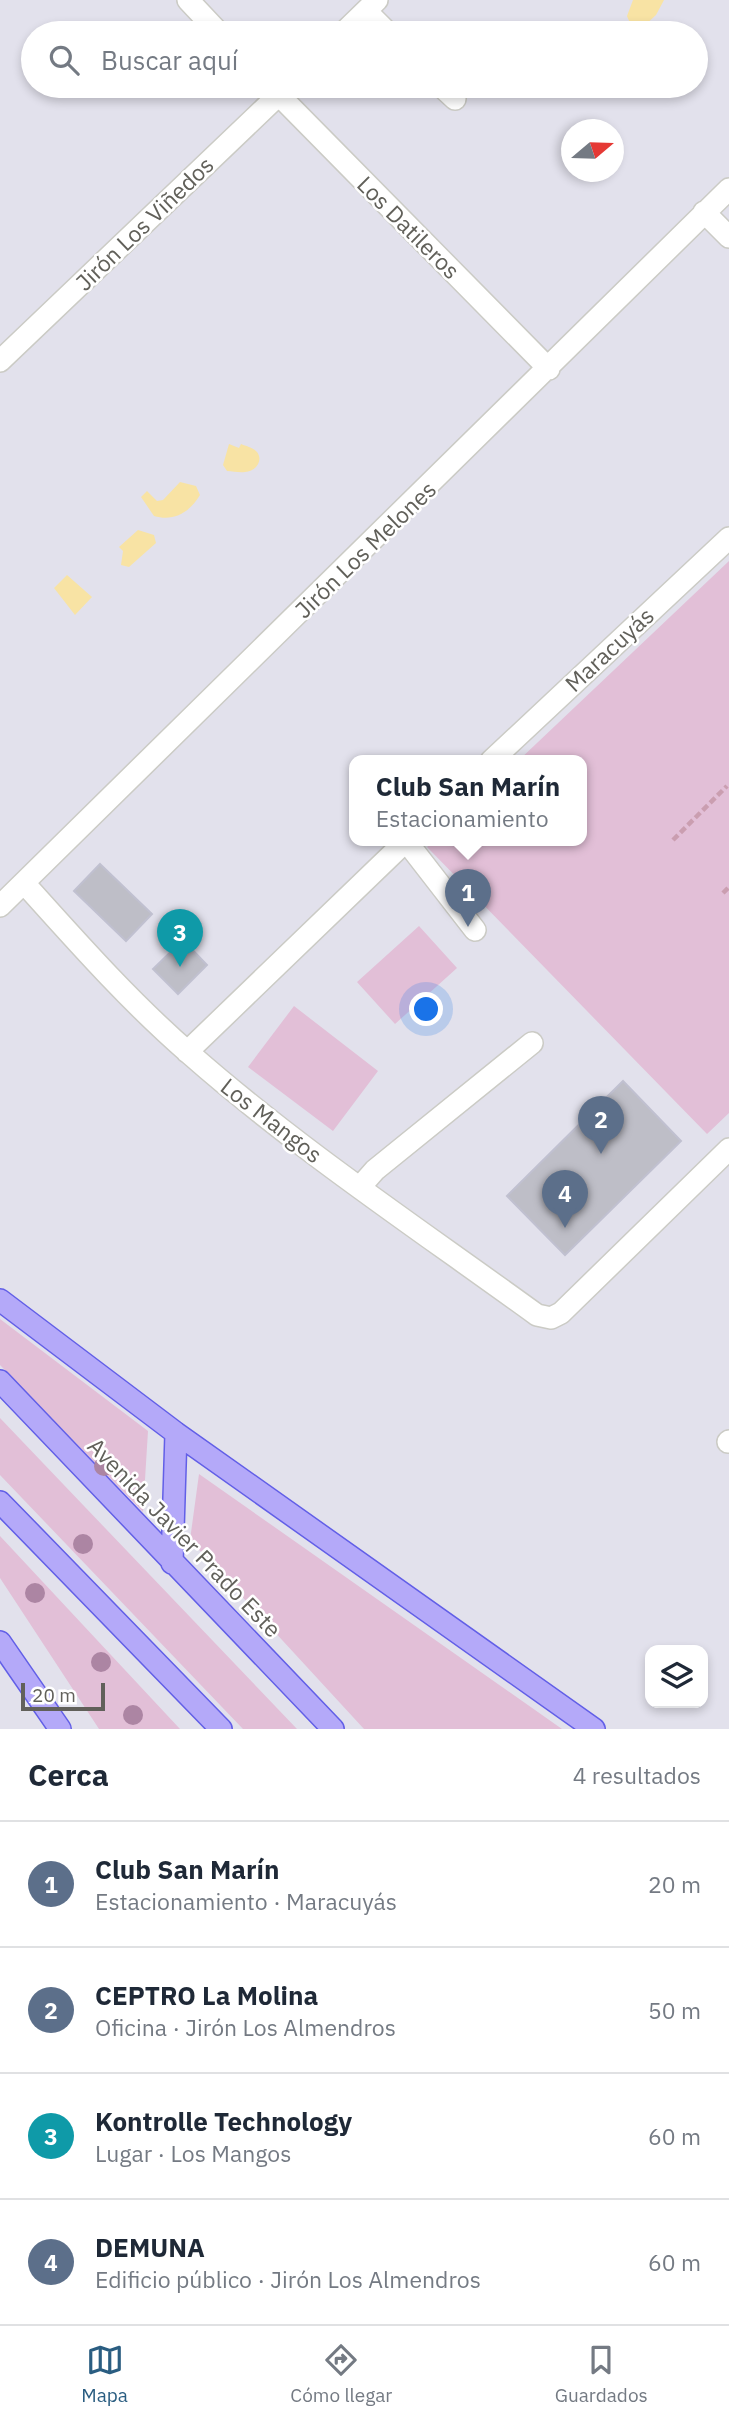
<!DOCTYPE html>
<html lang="es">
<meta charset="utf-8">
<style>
:root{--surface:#fff;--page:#f6f6f7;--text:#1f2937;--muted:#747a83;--line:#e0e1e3;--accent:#2a5d81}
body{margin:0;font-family:"IBM Plex Sans",sans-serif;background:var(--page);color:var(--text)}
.controls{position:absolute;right:21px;bottom:21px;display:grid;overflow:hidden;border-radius:14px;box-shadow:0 4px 10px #0003}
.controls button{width:63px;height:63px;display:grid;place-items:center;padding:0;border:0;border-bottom:2px solid var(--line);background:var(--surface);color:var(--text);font:35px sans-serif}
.compass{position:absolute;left:561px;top:119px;width:63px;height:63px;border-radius:50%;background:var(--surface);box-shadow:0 4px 10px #0003;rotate:71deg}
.scale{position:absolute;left:21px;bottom:18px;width:84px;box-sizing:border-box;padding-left:7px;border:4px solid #61605a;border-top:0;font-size:19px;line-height:24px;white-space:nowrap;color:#61605a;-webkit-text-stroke:5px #fff;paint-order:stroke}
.you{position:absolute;left:427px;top:1010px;width:24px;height:24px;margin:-18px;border:5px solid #fff;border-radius:50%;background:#1a73e8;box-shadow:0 0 0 10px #1a73e833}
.badge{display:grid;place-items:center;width:46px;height:46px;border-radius:50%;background:var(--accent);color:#fff;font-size:23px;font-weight:700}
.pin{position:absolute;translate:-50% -58px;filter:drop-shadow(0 2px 4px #0008)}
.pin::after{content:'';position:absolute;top:37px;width:24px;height:21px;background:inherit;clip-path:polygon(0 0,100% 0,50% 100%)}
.popup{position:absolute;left:349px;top:755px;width:238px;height:91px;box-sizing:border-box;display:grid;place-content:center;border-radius:14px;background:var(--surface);filter:drop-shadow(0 2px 5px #0005);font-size:23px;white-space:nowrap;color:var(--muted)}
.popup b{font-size:26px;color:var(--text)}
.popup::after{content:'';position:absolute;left:50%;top:100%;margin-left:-14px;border:14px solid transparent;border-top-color:var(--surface)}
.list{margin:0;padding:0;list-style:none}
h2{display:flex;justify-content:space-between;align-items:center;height:91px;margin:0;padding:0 28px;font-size:30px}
h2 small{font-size:23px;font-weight:400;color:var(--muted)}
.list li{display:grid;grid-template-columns:46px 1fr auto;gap:21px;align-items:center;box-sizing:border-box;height:126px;padding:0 28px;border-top:2px solid var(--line)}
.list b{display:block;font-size:26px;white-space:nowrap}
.list p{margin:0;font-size:23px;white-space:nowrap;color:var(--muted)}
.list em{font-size:23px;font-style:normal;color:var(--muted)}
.icon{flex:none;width:38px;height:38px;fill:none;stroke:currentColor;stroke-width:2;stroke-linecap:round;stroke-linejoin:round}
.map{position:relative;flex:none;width:729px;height:1729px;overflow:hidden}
.search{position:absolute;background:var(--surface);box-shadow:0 4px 10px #0003;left:21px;right:21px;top:21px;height:77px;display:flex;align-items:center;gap:18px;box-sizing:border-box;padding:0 24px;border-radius:38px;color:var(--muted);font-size:26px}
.sheet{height:595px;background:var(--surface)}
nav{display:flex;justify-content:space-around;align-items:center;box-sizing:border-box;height:98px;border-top:2px solid var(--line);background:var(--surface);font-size:19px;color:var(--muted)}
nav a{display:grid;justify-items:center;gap:4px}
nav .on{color:var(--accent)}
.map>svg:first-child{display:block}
.green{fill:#e2bfd7}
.water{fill:#f8e3a4}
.building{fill:#bebec7;stroke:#c0c0d0;stroke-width:2}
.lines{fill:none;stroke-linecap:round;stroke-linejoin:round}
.minor-casing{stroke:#cbcbc5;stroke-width:24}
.major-casing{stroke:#625fe7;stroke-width:24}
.path{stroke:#ca9eb0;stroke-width:4.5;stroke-dasharray:7 3.5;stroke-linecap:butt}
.minor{stroke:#fff;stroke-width:21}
.major{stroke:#b4a9f9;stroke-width:21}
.tree{fill:#ac85a3}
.labels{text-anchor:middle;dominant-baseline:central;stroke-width:5;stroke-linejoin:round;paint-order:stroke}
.street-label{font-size:23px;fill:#61605a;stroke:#fff}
</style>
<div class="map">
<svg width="729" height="1729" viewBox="0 0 729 1729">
<rect width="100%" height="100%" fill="#e2e1ec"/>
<path class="green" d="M729,561v552l-22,21 -280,-287 7,-6h148v-80h-64z
M419,926l38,42 -62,56 -38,-42z
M294,1006l84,65 -45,60 -85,-64z
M0,1319l148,112 -5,81 -143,-147z
M0,1418l297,311h-54l-243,-254z
M199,1474l363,255h-198l-174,-189z
M0,1536l180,193h-81l-99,-151z"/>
<path class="water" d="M633,0h31l-8,15 -14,13c-9,0 -12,-4 -15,-12z
M229,444l10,4 2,-4c5,2 13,4 16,8 7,9 -2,20 -12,20 -6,1 -12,-1 -18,-1l-4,-6z
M180,482l16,4 4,9c-10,17 -26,27 -46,21l-13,-19 6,-6 10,10 6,-1z
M138,530l16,5 2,8 -27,24 -8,-2 2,-14 -4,-4z
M67,575l25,22 -17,18 -21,-27z"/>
<path class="building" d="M100,864l52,50 -26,27 -52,-50z
M183,940l24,25 -29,29 -25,-25z
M623,1081l58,60 -116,114 -58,-59z"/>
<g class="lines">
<defs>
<path id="minor" d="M188,0l31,33
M366,11l22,22
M343,33l34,-33
M270,86l279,283
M441,86l14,13
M704,212l25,25
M0,361l288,-275
M491,761l238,-223
M406,841l69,89
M24,883c53,59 106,119 166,171 108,95 230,176 347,261l14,3 10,-5 168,-164
M0,906l729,-717
M187,1052l219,-211
M360,1187l15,-17 157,-127
M728,1442l1,-1"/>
<path id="major" d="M0,1300l176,133 418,296
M0,1381l333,348
M0,1502l221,227
M172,1563l4,-130
M0,1642l60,87"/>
</defs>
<use href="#minor" class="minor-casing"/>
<use href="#major" class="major-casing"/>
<path class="path" d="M673,840l54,-54
M723,893l6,-6"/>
<use href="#minor" class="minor"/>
<use href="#major" class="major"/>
</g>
<g class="tree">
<circle cx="104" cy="1466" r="10"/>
<circle cx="83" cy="1544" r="10"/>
<circle cx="35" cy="1593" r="10"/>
<circle cx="101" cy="1662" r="10"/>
<circle cx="133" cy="1715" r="10"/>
</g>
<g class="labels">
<g class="street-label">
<text transform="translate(144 223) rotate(-44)">Jirón Los Viñedos</text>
<text transform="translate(409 227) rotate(45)">Los Datileros</text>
<text transform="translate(365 549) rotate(-44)">Jirón Los Melones</text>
<text transform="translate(609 649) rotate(-43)">Maracuyás</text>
<text transform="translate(272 1120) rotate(38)">Los Mangos</text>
<text transform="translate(185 1537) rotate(46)">Avenida Javier Prado Este</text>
</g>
</g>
</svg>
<div class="controls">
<button><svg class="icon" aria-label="layers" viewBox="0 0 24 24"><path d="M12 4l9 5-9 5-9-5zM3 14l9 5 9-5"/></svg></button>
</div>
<svg class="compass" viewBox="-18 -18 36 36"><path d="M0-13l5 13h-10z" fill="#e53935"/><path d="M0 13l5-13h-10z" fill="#747a83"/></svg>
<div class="scale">20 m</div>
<div class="you"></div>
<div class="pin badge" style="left:468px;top:927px;background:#5c6f8a">1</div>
<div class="popup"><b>Club San Marín</b>Estacionamiento</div>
<div class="pin badge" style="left:601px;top:1154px;background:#5c6f8a">2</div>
<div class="pin badge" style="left:180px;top:967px;background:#0f9aa8">3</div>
<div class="pin badge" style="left:565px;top:1228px;background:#5c6f8a">4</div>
<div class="search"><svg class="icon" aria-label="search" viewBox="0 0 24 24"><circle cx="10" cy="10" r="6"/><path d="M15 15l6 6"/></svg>Buscar aquí</div>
</div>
<section class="sheet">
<h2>Cerca<small>4 resultados</small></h2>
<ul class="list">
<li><span class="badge" style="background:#5c6f8a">1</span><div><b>Club San Marín</b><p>Estacionamiento · Maracuyás</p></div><em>20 m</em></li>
<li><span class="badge" style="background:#5c6f8a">2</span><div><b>CEPTRO La Molina</b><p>Oficina · Jirón Los Almendros</p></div><em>50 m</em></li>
<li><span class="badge" style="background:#0f9aa8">3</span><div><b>Kontrolle Technology</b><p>Lugar · Los Mangos</p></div><em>60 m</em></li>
<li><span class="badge" style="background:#5c6f8a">4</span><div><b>DEMUNA</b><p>Edificio público · Jirón Los Almendros</p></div><em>60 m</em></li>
</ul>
</section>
<nav>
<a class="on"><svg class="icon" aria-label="map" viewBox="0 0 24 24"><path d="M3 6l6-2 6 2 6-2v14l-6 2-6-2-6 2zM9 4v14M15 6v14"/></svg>Mapa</a>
<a><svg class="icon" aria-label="directions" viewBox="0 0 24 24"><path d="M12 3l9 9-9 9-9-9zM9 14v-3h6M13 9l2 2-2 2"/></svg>Cómo llegar</a>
<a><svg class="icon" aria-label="saved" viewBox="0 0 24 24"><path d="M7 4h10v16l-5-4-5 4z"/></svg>Guardados</a>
</nav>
